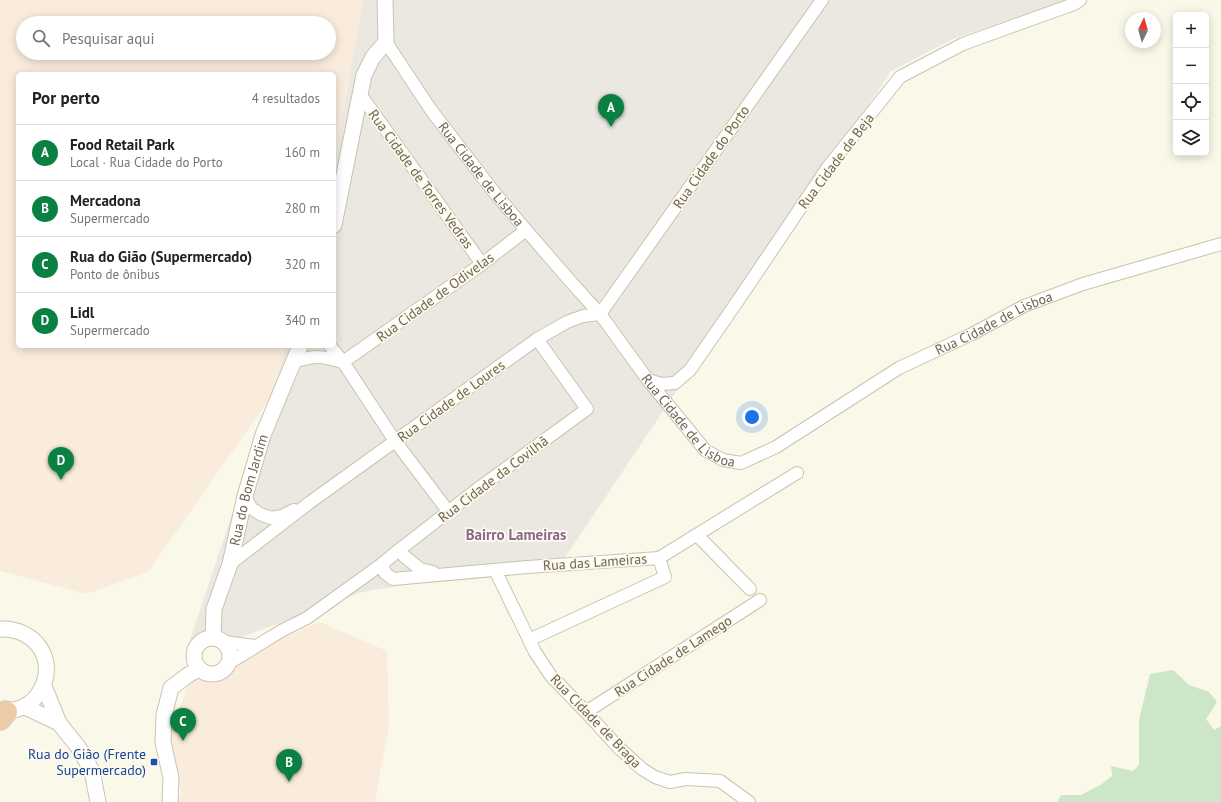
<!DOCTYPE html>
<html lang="pt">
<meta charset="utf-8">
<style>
:root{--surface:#fff;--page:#f6f6f6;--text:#222;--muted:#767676;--line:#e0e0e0;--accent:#0b8043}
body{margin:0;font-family:"PT Sans",sans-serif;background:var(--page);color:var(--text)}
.controls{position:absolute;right:12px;top:12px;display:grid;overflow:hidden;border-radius:6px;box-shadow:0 2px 10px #0003}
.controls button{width:36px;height:36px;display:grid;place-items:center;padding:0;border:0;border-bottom:1px solid var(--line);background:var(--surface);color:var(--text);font:20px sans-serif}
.compass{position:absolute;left:1125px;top:12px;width:36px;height:36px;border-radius:50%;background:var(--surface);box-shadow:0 2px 10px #0003;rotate:5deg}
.you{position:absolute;left:752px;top:417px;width:14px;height:14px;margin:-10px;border:3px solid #fff;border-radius:50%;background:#1a73e8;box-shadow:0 0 0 6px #1a73e833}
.badge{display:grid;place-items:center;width:26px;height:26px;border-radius:50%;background:var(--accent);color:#fff;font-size:13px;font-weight:700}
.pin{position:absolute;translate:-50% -33px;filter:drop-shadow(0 1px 2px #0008)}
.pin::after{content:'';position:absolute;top:21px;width:14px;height:12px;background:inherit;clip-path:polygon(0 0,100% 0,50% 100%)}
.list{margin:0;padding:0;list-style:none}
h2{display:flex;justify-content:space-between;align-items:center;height:52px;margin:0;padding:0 16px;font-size:17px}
h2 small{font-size:13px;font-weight:400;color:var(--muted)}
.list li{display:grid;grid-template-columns:26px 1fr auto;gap:12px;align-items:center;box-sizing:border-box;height:56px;padding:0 16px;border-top:1px solid var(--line)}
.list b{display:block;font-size:15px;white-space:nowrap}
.list p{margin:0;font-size:13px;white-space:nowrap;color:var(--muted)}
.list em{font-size:13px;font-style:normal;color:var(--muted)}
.icon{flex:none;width:22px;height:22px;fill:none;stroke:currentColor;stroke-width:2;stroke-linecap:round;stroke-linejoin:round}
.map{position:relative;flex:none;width:1221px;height:802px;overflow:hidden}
.search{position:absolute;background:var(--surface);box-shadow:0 2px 10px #0003;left:16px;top:16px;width:320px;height:44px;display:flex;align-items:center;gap:10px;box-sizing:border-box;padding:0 14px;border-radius:22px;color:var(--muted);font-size:15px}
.panel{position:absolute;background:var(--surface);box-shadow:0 2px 10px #0003;left:16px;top:72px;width:320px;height:276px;border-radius:6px}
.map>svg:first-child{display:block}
.commercial{fill:#f9ecdd;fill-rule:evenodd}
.industrial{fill:#ebe8e1}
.green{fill:#cce6c7}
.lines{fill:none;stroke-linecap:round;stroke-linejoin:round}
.minor-casing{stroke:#cbc2af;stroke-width:14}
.tertiary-casing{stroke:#cbc2af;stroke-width:17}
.motorway-casing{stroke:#dad7d1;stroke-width:24}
.minor{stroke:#fff;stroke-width:12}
.tertiary{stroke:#fff;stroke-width:15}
.motorway{stroke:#edcba5;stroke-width:22}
.transit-dot{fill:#1a4fb4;stroke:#fdfbee;stroke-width:1.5}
.labels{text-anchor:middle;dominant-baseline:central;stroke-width:3.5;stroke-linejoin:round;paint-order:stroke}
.street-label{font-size:14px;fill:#71644f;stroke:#fdfbee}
.transit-label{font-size:14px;fill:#164399;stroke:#fdfbee;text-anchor:end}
.neighbourhood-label{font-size:15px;font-weight:bold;fill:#8b668d;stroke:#fdfbee}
</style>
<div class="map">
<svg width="1221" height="802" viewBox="0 0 1221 802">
<rect width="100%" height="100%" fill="#faf8e8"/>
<path class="commercial" d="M0,0h363l-29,165v-91h-316v272h268l-14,49 -124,177 -62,22 -86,-23zM23,23h306v30h-306z
M320,622l67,29 2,73 -14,78h-198l4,-10 -11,-56 22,-62 47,-17z"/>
<path class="industrial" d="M363,0h707l-117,39 -62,32 -327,488 -202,33 -120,45 -52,3 82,-245 14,-49h48v-181z"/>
<path class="green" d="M1173,670l16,15 20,7 8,10 -11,17 8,11 7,-4v76h-164l4,-7h20l21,-11 10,-8 -1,-10 22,5 6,-6v-45l11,-46z"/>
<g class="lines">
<defs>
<g id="minor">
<path id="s1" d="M386,42l45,68 63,82 32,38 45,52 29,32 48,66 57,70 18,10 18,3 35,-16 123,-79 73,-34 52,-28 59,-22 138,-40"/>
<path d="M360,94l122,170"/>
<path d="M600,314l222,-314"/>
<path d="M330,346l13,16 52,79 53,70"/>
<path d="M294,362c22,-7 27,-6 49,0"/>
<path d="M343,362l139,-98 44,-34"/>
<path d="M648,380l13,4 14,-1 15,-13 47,-68 91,-135 72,-90 63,-33 111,-40 6,-4"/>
<path d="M245,496l6,12 9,6 11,4 11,-2 12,-6"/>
<path d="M697,535l53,54"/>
<path d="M399,550l5,6 16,13 13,3"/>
<path d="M230,564l79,-61 228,-164 30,-17 16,-6 17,-2"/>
<path d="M382,564l3,9 8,6 135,-12 131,-9 138,-85"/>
<path d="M495,570l40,82 16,24 35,36 31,34 25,23 13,8 15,5 16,-3 34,2 29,21"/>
<path d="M529,640l136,-63 -6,-19"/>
<path d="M224,642l32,4"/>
<path d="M229,663l52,-32 26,-13 75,-54 17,-14 76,-59 112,-82 -50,-70"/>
<path d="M586,712l174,-112"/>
</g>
<g id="tertiary">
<path d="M334,225l30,-150 9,-18 13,-15 -1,-42"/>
<path d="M0,629c36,-2 59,33 39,64 -5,8 -12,13 -21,16 -6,1 -11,3 -18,2"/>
<path id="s2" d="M213,638l1,-29 16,-45 15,-68 18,-61 37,-89"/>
<circle cx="212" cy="656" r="18"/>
<path d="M44,686l15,37 20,25 13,23 6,31"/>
<path d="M25,707l34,16"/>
<path d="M170,802l1,-24 -8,-36 1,-27 7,-27 17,-13 11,-6"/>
</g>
<path id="motorway" d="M0,719l6,-7"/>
</defs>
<use href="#minor" class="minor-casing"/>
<use href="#tertiary" class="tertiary-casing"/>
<use href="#motorway" class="motorway-casing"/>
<use href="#minor" class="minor"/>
<use href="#tertiary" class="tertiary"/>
<use href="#motorway" class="motorway"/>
</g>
<rect class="transit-dot" x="150" y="758" width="8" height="8" rx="2"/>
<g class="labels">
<g class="street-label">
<text transform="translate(711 157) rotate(-55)">Rua Cidade do Porto</text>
<text transform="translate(836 161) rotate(-53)">Rua Cidade de Beja</text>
<text stroke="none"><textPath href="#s1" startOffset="163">Rua Cidade de Lisboa</textPath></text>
<text transform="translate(421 179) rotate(54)">Rua Cidade de Torres Vedras</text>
<text transform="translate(435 297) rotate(-36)">Rua Cidade de Odivelas</text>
<text stroke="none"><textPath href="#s1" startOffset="847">Rua Cidade de Lisboa</textPath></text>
<text transform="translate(451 401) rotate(-36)">Rua Cidade de Loures</text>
<text stroke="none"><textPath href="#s1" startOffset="487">Rua Cidade de Lisboa</textPath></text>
<text transform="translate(493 479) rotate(-37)">Rua Cidade da Covilhã</text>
<text stroke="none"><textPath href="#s2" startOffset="153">Rua do Bom Jardim</textPath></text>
<text transform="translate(595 562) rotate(-4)">Rua das Lameiras</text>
<text transform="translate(673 656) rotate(-33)">Rua Cidade de Lamego</text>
<text transform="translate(596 721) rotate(46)">Rua Cidade de Braga</text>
</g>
<g class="transit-label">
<text x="146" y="754">Rua do Gião (Frente<tspan x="146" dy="16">Supermercado)</tspan></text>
</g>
<g class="neighbourhood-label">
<text x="516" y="534">Bairro Lameiras</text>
</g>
</g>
</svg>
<div class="controls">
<button>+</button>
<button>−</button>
<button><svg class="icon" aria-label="locate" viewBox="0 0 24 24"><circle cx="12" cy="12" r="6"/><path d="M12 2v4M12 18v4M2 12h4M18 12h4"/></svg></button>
<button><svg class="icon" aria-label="layers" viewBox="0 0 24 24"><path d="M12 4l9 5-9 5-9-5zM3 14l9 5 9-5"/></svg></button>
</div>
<svg class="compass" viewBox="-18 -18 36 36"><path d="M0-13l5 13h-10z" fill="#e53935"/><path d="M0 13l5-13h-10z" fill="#767676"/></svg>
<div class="you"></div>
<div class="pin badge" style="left:611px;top:127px">A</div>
<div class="pin badge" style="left:289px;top:782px">B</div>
<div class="pin badge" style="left:183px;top:741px">C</div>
<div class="pin badge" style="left:61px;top:480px">D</div>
<div class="search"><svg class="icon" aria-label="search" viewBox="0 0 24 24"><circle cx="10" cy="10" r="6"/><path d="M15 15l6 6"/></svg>Pesquisar aqui</div>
<section class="panel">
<h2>Por perto<small>4 resultados</small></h2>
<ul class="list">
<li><span class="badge">A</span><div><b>Food Retail Park</b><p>Local · Rua Cidade do Porto</p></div><em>160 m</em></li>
<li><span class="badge">B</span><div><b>Mercadona</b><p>Supermercado</p></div><em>280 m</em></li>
<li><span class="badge">C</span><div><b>Rua do Gião (Supermercado)</b><p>Ponto de ônibus</p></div><em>320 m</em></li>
<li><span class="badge">D</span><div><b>Lidl</b><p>Supermercado</p></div><em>340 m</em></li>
</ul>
</section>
</div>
